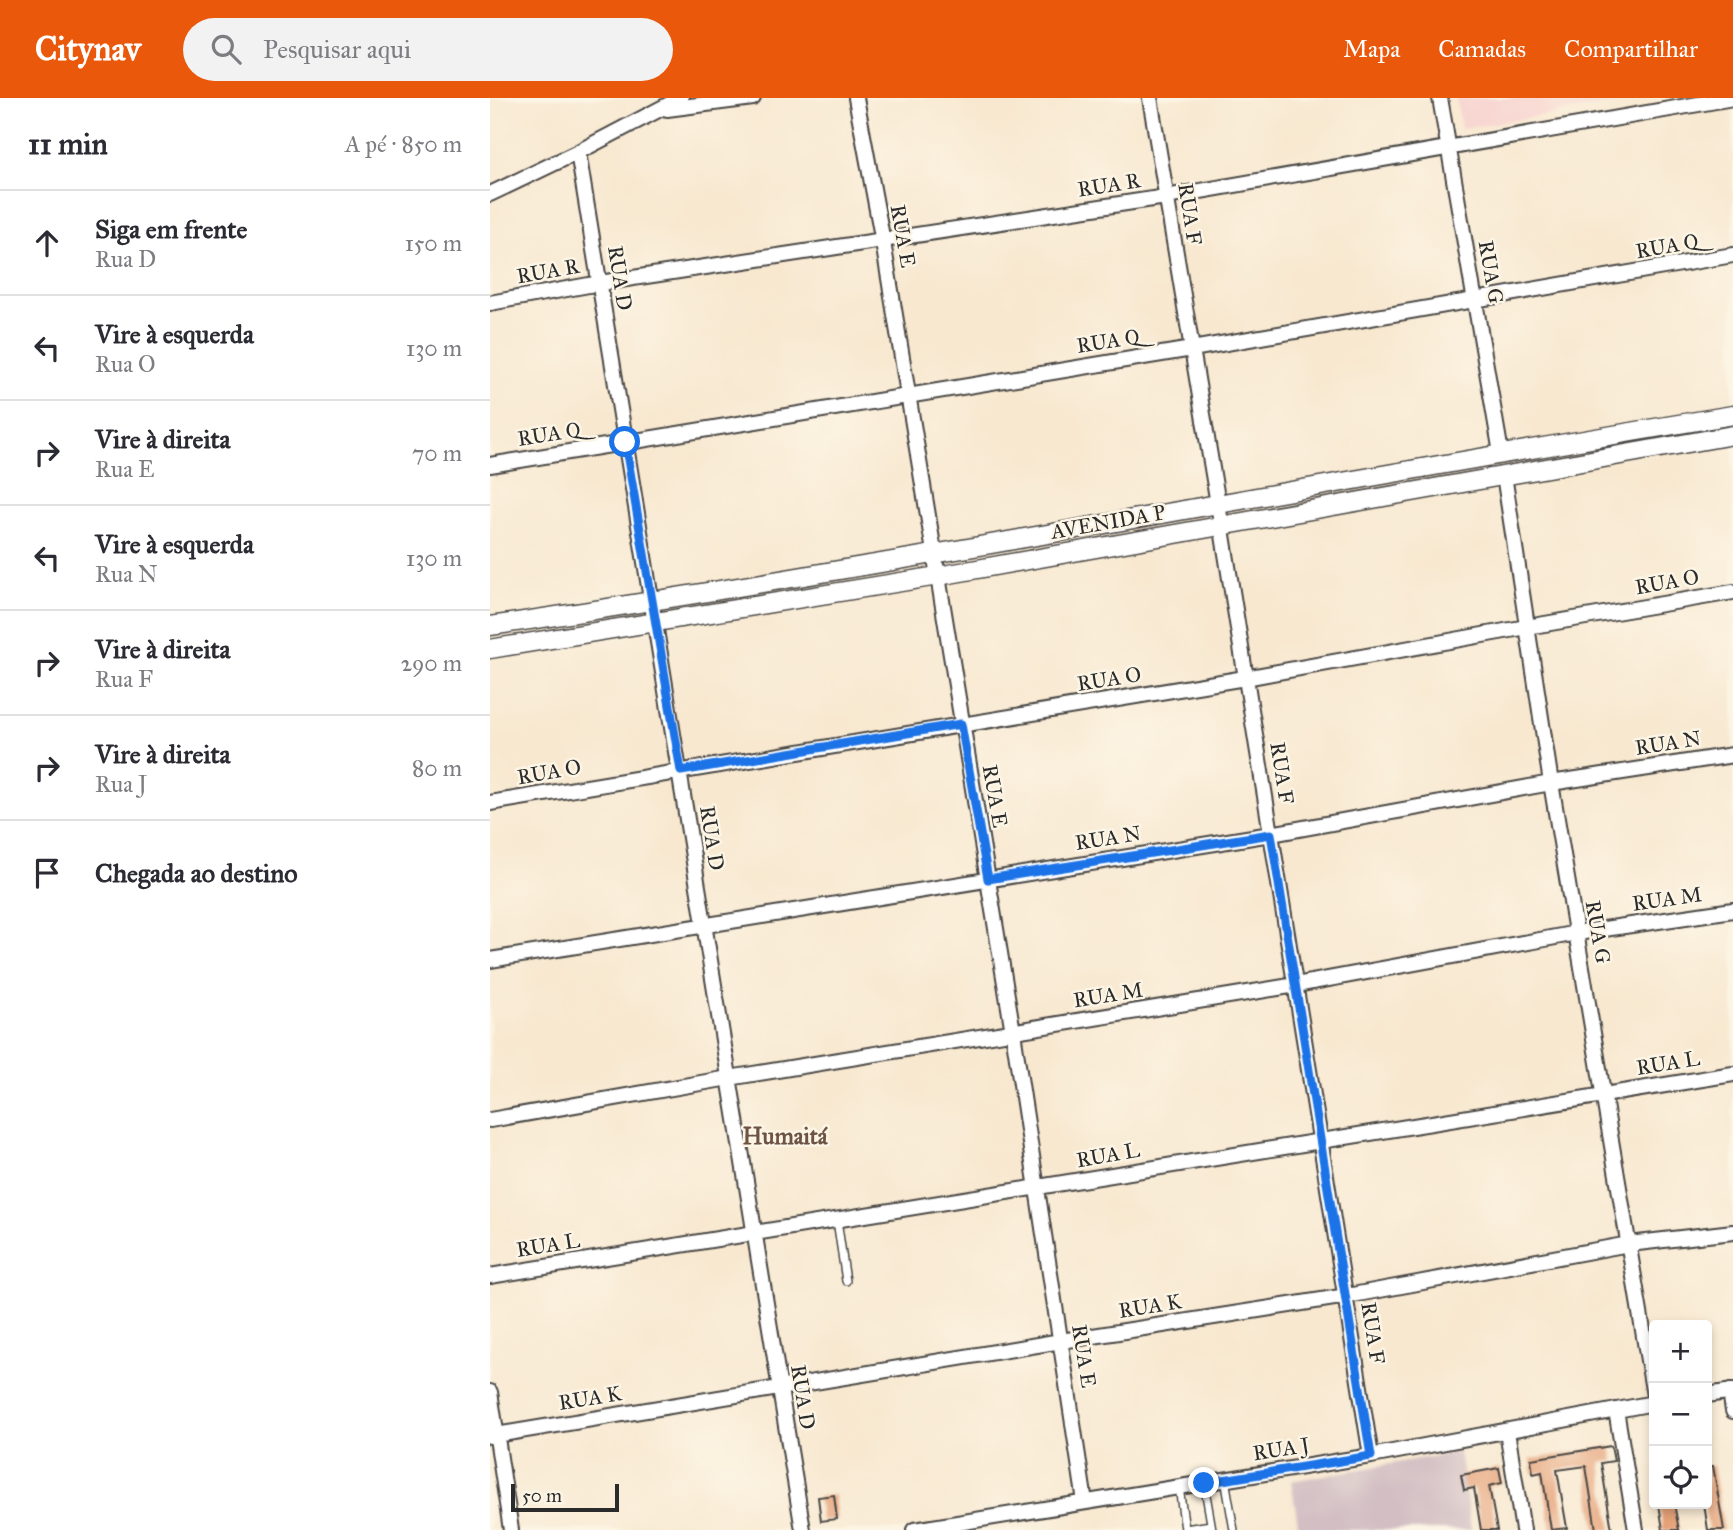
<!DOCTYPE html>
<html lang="pt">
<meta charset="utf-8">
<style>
:root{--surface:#fff;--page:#f2f2f3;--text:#2b2b33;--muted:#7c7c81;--line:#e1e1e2;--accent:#ea580c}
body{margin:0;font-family:"IM FELL Great Primer",serif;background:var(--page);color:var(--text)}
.controls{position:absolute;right:21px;bottom:21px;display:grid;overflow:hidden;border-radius:7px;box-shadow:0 4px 10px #0003}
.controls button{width:63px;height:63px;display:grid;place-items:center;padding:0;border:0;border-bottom:2px solid var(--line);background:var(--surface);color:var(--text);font:35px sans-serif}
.scale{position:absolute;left:21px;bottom:18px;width:108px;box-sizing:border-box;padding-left:7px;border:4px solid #2b2b2b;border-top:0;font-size:19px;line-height:24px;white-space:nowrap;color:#2b2b2b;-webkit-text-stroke:5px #fcf5e5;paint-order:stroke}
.stop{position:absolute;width:21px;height:21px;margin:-16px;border:5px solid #1a73e8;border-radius:50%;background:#fff}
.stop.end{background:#1a73e8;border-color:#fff;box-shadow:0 2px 7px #0008}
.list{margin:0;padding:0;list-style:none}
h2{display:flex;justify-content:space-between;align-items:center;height:91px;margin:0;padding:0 28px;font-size:30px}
h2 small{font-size:23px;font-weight:400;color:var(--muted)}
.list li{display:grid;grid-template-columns:46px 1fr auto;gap:21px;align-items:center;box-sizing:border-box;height:105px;padding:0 28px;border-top:2px solid var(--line)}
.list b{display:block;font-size:26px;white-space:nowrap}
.list p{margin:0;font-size:23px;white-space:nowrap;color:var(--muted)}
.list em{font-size:23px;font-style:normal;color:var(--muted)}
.icon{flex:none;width:38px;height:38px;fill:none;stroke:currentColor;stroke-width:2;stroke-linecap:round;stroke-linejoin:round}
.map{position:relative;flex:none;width:1243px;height:1432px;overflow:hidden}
header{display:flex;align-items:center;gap:42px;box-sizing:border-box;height:98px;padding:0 35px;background:var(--accent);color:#fff}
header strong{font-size:33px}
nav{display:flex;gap:38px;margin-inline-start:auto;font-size:24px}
.search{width:490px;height:63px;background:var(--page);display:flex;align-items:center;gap:18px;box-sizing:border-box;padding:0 24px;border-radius:38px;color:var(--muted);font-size:26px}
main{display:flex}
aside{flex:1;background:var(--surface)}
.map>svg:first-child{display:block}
.built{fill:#f7d0cd}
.industrial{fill:#d2bec3}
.building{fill:#e49d72}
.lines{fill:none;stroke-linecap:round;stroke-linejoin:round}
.service-casing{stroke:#4a4744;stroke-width:10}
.minor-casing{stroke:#4a4744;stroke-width:18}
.tertiary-casing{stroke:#4a4744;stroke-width:21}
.service{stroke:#fff;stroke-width:7}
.minor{stroke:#fff;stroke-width:14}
.tertiary{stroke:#fff;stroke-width:18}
.route{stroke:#1a73e8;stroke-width:9}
.labels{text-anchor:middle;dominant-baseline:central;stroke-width:5;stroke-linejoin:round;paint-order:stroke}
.street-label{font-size:21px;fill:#2b2b2b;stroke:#fcf5e5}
.neighbourhood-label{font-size:23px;font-weight:bold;fill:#6c5344;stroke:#fcf5e5}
</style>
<header>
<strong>Citynav</strong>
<div class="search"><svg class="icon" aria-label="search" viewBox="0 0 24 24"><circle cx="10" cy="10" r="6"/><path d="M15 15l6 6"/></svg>Pesquisar aqui</div>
<nav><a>Mapa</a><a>Camadas</a><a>Compartilhar</a></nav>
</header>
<main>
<aside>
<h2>11 min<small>A pé · 850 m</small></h2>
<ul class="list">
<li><svg class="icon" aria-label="ahead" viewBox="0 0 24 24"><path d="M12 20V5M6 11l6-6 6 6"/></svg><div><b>Siga em frente</b><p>Rua D</p></div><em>150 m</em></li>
<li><svg class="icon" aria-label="left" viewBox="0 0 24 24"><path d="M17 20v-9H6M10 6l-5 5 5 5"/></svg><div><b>Vire à esquerda</b><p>Rua O</p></div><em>130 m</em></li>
<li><svg class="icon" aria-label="right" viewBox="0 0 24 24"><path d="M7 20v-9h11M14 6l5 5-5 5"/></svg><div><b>Vire à direita</b><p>Rua E</p></div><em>70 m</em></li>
<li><svg class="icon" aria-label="left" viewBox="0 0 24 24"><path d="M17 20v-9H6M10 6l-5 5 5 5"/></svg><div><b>Vire à esquerda</b><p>Rua N</p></div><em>130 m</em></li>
<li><svg class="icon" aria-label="right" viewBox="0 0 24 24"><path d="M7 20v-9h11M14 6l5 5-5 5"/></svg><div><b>Vire à direita</b><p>Rua F</p></div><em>290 m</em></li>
<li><svg class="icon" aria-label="right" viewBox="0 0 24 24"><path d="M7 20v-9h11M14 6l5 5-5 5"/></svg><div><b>Vire à direita</b><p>Rua J</p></div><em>80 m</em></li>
<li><svg class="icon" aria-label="arrive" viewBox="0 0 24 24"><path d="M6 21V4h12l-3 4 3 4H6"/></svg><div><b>Chegada ao destino</b></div></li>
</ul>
</aside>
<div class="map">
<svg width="1243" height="1432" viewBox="0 0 1243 1432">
<rect width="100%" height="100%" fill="#fcf5e5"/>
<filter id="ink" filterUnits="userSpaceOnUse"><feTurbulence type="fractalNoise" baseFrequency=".0143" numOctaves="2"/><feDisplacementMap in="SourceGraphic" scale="14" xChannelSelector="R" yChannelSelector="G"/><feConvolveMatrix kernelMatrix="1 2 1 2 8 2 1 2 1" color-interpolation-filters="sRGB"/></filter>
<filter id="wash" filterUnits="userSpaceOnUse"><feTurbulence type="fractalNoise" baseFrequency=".00686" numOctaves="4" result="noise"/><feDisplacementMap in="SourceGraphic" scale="28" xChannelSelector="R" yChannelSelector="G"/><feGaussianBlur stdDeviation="1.57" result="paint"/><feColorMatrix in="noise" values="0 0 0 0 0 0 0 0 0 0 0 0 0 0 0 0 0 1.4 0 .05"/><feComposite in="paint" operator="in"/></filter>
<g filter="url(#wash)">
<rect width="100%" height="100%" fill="#f8e8d0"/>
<path class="built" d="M966,0h190l-185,31z"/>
<path class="industrial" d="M969,1354l12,78h-172l-8,-49z"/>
<g id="blocks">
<path class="building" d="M1121,1348l3,15 -13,2 11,67h-16l-10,-64 -29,4 10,58 -16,2 -9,-58 -9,2 -2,-15z
M1217,1368h6l11,64h-16l-4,-26h3z
M1009,1370l3,15 -13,3 8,44h-16l-7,-42 -10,2 -3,-15z
M344,1397l3,24 -16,2 -3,-24z
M1169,1406h15l5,26h-16z"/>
</g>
</g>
<g filter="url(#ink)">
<use href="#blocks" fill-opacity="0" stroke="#4a4744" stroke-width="2"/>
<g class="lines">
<defs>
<path id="service" d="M347,1122l9,61
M735,1381l9,51
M714,1385l8,46
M689,1389l6,42 26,-4"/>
<path id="minor" d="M366,0l27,144 130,790 72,470
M660,0l68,406 153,952
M950,0l61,355
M177,11l86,-11
M88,54l225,1378
M0,96l88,-42 103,-54
M0,205l110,-20 566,-86 567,-99
M0,367l702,-116 541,-94
M1014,377l47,308 103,613
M0,705l755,-125 282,-51 206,-35
M0,862l781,-126 280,-51 182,-28
M0,1022l239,-42 567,-93 281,-52 156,-23
M0,1178l1243,-202
M1240,1293l3,20
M0,1294l21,138
M1217,1297l26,-4
M1126,1312l20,120
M1017,1333l16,99
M0,1338l571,-95 286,-45 282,-52 104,-12
M424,1432l457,-74 283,-53"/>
<path id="tertiary" d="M0,528c416,-62 828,-143 1243,-211
M0,551l448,-73 795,-141"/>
</defs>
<use href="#service" class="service-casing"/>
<use href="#minor" class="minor-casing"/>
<use href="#tertiary" class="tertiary-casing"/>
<use href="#service" class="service"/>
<use href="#minor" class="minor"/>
<use href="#tertiary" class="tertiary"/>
</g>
</g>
<g class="lines" filter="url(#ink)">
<path class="route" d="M135,344l56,329 280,-47 27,155 283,-45 100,622 -167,27"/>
</g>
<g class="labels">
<g class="street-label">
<text transform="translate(619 87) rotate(-9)">RUA R</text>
<text transform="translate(700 116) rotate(81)">RUA F</text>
<text transform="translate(413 138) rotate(80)">RUA E</text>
<text transform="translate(1177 148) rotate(-10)">RUA Q</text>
<text transform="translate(58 173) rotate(-10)">RUA R</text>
<text transform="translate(1001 174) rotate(80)">RUA G</text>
<text transform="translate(130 180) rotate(81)">RUA D</text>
<text transform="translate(618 243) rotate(-9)">RUA Q</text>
<text transform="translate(59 336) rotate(-9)">RUA Q</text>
<text transform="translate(618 424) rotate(-10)">AVENIDA P</text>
<text transform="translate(1177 484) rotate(-10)">RUA O</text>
<text transform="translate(619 581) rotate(-9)">RUA O</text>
<text transform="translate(1178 645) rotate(-9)">RUA N</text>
<text transform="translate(59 674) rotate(-10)">RUA O</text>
<text transform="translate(792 675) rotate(81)">RUA F</text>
<text transform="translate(505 698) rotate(80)">RUA E</text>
<text transform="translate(222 740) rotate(81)">RUA D</text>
<text transform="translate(618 740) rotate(-9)">RUA N</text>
<text transform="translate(1177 801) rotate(-8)">RUA M</text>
<text transform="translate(1108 834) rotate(80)">RUA G</text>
<text transform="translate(618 897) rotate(-9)">RUA M</text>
<text transform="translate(1178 965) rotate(-9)">RUA L</text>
<text transform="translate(618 1057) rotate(-10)">RUA L</text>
<text transform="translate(58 1147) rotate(-9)">RUA L</text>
<text transform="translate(660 1208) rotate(-9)">RUA K</text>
<text transform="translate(883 1235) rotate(81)">RUA F</text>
<text transform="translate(594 1258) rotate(81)">RUA E</text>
<text transform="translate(313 1299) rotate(81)">RUA D</text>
<text transform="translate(100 1300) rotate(-9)">RUA K</text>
<text transform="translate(791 1351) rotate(-9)">RUA J</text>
</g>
<g class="neighbourhood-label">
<text x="295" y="1038">Humaitá</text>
</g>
</g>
</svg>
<div class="controls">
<button>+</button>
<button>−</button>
<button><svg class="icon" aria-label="locate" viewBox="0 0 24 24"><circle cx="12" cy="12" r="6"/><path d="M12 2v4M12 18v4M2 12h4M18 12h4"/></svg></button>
</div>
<div class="scale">50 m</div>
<div class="stop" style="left:135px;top:344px"></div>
<div class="stop end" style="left:714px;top:1385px"></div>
</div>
</main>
